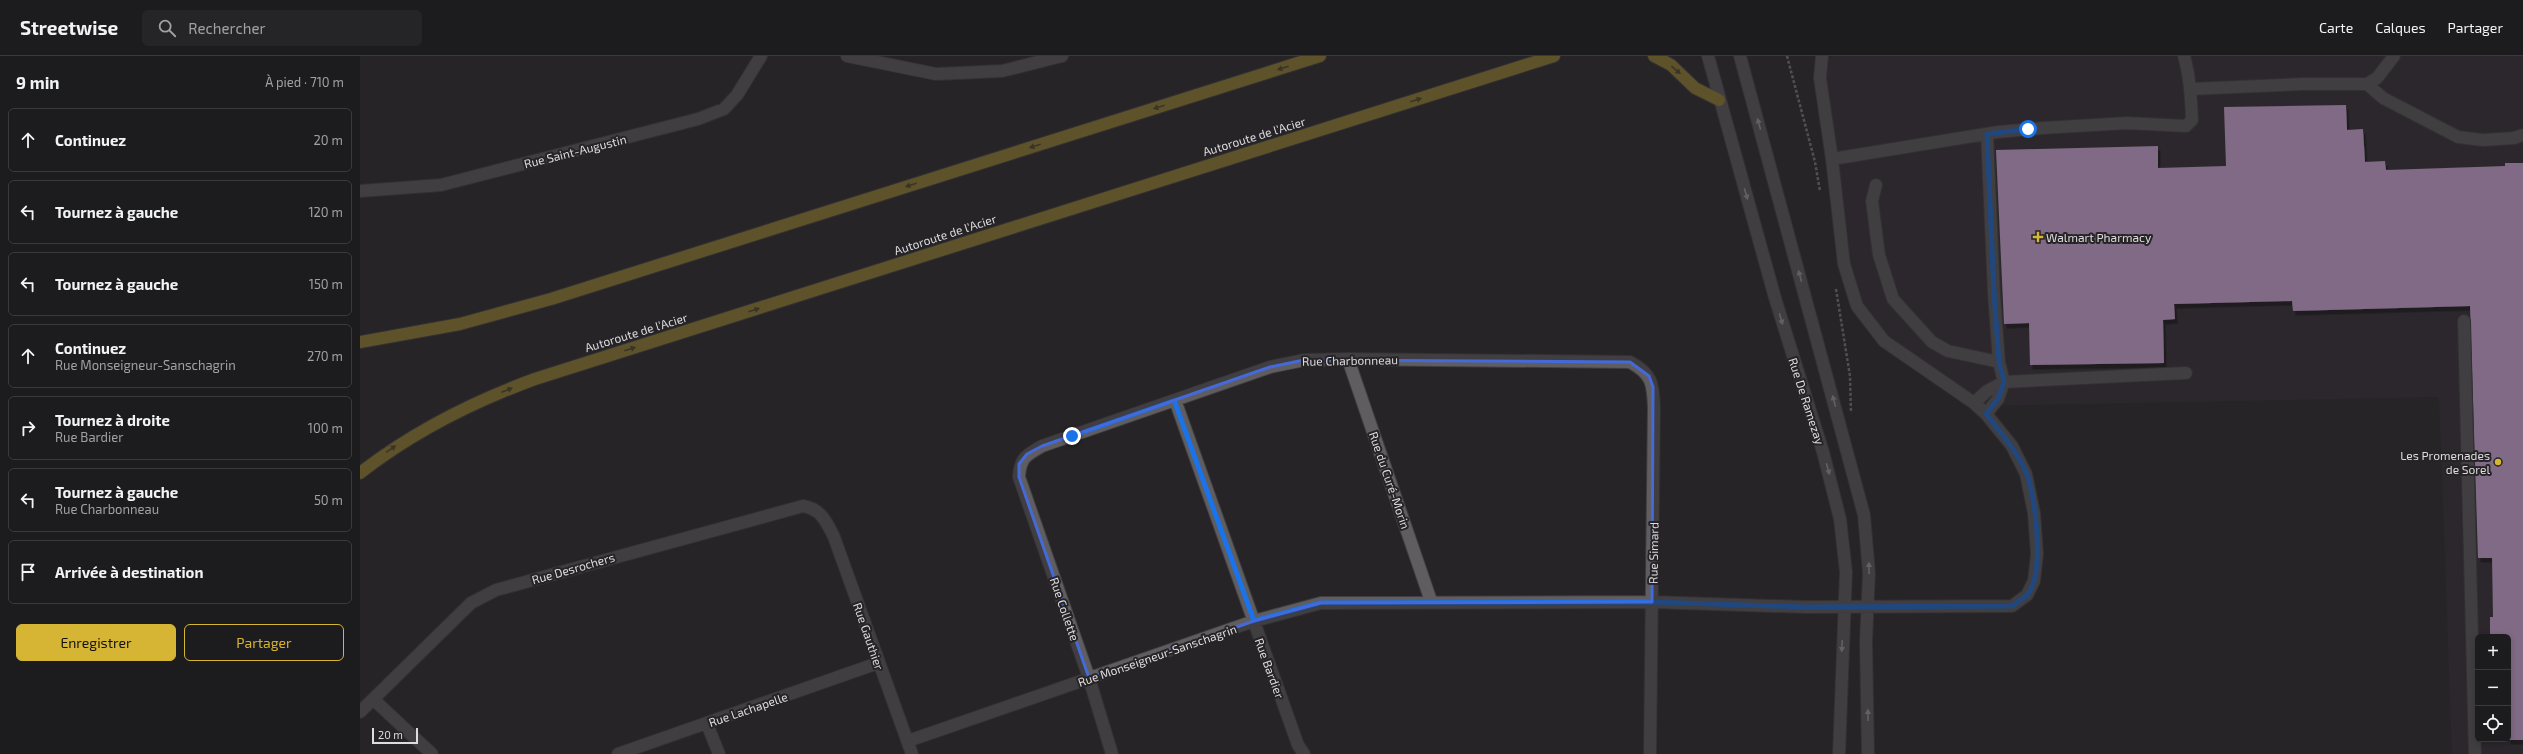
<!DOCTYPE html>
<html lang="fr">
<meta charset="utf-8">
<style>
:root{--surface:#1c1b1d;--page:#252426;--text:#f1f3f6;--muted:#a0a1a4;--line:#3a393b;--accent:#d6b534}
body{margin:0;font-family:"Exo 2",sans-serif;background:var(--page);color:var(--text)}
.controls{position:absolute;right:12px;bottom:12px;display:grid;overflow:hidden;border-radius:6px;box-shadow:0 2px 6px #0003}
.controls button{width:36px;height:36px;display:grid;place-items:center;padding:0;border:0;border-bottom:1px solid var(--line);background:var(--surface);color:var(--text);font:20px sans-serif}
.scale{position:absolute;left:12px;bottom:10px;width:46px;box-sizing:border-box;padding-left:4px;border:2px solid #dedcde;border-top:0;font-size:11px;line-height:14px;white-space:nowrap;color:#dedcde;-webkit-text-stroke:3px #262427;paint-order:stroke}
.stop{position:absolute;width:12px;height:12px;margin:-9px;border:3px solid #1a73e8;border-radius:50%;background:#fff}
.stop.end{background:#1a73e8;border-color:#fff;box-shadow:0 1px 4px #0008}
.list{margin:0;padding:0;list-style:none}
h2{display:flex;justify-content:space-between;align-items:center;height:52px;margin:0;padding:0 16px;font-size:17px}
h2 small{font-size:13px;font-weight:400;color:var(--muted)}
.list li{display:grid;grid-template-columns:26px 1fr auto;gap:12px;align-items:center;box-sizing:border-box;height:64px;margin:0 8px 8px;padding:0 8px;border:1px solid var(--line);border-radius:6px}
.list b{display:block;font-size:15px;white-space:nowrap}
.list p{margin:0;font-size:13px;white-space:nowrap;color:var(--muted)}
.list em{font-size:13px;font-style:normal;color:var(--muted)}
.actions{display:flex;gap:8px;padding:12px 16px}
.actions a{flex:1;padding:9px 0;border:1px solid var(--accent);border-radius:6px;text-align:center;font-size:14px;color:var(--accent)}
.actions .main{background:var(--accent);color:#111}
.icon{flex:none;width:22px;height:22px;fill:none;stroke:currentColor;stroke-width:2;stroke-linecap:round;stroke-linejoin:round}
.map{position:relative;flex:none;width:2163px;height:698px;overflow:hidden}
header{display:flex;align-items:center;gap:24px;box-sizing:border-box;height:56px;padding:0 20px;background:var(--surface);border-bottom:1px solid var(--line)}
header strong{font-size:19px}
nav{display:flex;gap:22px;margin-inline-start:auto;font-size:14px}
.search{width:280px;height:36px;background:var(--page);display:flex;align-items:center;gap:10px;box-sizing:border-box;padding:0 14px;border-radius:6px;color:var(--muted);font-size:15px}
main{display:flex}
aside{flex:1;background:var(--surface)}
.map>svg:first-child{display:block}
.built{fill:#322c33;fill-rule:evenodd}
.building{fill:#edbef9;filter:url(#shadow)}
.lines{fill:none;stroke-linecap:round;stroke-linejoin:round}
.minor-casing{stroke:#413f41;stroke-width:14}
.highway-casing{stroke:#413f41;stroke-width:14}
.path{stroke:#868486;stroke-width:2.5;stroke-dasharray:3 2;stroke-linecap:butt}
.minor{stroke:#605d60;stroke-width:12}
.highway{stroke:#a28a2f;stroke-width:12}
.oneway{fill:#51482a}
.oneway2{fill:#aca9ac}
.route{stroke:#1a73e8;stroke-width:5}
.marked{fill:none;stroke:#446ad9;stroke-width:3;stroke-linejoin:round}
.poi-dot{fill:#d6b534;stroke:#262427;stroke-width:1.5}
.labels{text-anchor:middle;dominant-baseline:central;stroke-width:4;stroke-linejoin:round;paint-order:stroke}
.street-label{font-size:12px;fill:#dedcde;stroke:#262427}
.poi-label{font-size:12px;fill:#dedcde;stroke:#262427;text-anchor:start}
</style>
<header>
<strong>Streetwise</strong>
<div class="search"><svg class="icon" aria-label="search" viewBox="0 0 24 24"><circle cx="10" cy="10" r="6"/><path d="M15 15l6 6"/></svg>Rechercher</div>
<nav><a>Carte</a><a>Calques</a><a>Partager</a></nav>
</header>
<main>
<aside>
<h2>9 min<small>À pied · 710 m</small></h2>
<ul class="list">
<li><svg class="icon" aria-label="ahead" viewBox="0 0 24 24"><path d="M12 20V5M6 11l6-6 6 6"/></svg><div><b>Continuez</b></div><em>20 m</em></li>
<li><svg class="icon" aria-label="left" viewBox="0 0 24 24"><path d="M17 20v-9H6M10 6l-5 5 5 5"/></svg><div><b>Tournez à gauche</b></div><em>120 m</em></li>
<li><svg class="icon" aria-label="left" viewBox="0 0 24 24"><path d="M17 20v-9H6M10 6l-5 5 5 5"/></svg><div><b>Tournez à gauche</b></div><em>150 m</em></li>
<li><svg class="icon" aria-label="ahead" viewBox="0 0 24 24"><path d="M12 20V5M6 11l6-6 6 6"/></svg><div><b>Continuez</b><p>Rue Monseigneur-Sanschagrin</p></div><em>270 m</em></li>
<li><svg class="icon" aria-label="right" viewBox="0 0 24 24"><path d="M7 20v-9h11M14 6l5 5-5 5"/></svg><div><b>Tournez à droite</b><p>Rue Bardier</p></div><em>100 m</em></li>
<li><svg class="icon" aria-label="left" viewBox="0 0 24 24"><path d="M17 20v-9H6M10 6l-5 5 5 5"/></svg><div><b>Tournez à gauche</b><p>Rue Charbonneau</p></div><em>50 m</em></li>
<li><svg class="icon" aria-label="arrive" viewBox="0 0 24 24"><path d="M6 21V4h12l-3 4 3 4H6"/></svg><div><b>Arrivée à destination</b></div></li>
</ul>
<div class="actions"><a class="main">Enregistrer</a><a>Partager</a></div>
</aside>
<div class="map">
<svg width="2163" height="698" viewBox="0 0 2163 698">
<defs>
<filter id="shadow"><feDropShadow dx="2.5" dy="4.5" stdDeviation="0" flood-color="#0009"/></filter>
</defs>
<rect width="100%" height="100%" fill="#262427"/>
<path class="built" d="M1474,0h689v698h-71l-13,-357 -458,9 -93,-68 -27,-33 -13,-44 -23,-202zM2118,581h30v102h-30z"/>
<path class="building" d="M1986,49l1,25 16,-1 2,33 20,-1 1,9 119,-4v-3h18v577h-15v-103h-18v-20h3l-1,-59h-14l-8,-252 -177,5 -1,-10 -118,3 1,15 -12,1 1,43 -134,2 -1,-42 -25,1 -8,-174 162,-4v22l68,-2 -2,-59z"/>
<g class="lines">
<defs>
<path id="minor" d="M487,0l89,18 66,-3 60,-15
M1348,0l67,242 48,154 17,67 6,53 -7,182
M1380,0l124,459 5,58 -3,68 2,113
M2007,28l16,14 75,39 25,3 31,-2 9,-3
M1831,33l112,-5h64l10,-6 17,-22
M1472,103l166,-27 45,-4 84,-5 59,3 6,-6c-1,-22 -2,-43 -8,-64
M1516,129l-4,16 7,54 14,44 39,43 16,9 51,11
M0,135l81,-6 257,-66 26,-10 13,-14 24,-39
M2104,265l11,433
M988,303l83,242
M815,344l123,345 6,9
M1614,347l13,-12 17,-9 182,-9
M1626,358l12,-15 6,-17 -5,-20 -5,-68 -7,-160
M13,643l59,55
M0,656l111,-109 25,-13 307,-84c18,3 23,15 31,31l78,217
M347,668l12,30
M548,685l346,-120 67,-18 331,-1 154,5 206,-1 15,-11 7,-14 3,-27 -3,-41 -8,-39 -14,-28 -26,-32 -12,-11 -90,-62 -27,-35 -13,-42 -12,-105 -12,-81 2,-22
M258,698l260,-91
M752,698l-23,-76 -70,-201c1,-19 7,-22 23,-31l228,-79 34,-7 44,-1 282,3c22,12 23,21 24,45l-4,347"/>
<path id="highway" d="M1294,0l17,9 24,23 24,12
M0,286l100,-18 91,-25 769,-243
M0,417c54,-42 112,-71 175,-94l1019,-323"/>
</defs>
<use href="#minor" class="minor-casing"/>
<use href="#highway" class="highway-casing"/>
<path class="path" d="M1427,0l28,106 5,29
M1476,233l14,87 1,37"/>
<use href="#minor" class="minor"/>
<use href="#highway" class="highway"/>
</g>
<defs><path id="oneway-solid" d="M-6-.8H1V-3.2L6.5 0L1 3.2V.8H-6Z"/></defs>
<g class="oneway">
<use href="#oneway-solid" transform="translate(923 12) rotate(163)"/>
<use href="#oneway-solid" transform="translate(1316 14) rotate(40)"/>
<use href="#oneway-solid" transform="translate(1056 44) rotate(-17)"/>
<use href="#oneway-solid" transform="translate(799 51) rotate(163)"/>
<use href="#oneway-solid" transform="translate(675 90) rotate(162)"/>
<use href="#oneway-solid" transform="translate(551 129) rotate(162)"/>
<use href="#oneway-solid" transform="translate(394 254) rotate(-17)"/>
<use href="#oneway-solid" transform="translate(270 293) rotate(-18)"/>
<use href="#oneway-solid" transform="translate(147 334) rotate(-21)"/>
<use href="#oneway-solid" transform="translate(31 393) rotate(-35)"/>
</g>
<g class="oneway2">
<use href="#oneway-solid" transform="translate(1399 68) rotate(-105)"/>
<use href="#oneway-solid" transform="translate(1386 138) rotate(74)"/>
<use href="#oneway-solid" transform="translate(1440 220) rotate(-105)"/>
<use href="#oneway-solid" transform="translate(1421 263) rotate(74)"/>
<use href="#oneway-solid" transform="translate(1474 345) rotate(-105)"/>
<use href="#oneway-solid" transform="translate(1468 413) rotate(74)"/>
<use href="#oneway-solid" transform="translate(1509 512) rotate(-91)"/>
<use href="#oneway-solid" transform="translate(1482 590) rotate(93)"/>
<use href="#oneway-solid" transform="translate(1508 659) rotate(-91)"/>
</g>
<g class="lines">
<path class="route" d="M712,380l102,-36 80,221 67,-18 331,-1 154,5 206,-1c4,-3 11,-7 15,-11 18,-20 9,-99 -1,-123 -10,-22 -25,-39 -40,-58l12,-15 6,-17 -5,-20 -5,-68 -7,-160 41,-5"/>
</g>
<path d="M0 0H2163V698H0ZM944,304l326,2 19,14 4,11 -1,215 -331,1 -67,18 -165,57 -70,-201v-13l8,-10 15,-8 228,-79z" fill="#262427" fill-opacity=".55" fill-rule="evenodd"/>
<path class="marked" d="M944,304l326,2 19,14 4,11 -1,215 -331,1 -67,18 -165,57 -70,-201v-13l8,-10 15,-8 228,-79z"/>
<g class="poi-dot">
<path d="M1676 175h4v4h4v4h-4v4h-4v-4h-4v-4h4z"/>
<circle cx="2138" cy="406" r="4"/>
</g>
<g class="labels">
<g class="street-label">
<text transform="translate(894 80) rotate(-17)">Autoroute de l'Acier</text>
<text transform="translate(215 95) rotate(-14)">Rue Saint-Augustin</text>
<text transform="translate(585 178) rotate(-18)">Autoroute de l'Acier</text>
<text transform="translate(276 276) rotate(-17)">Autoroute de l'Acier</text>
<text transform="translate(990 304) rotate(-1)">Rue Charbonneau</text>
<text transform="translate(1447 345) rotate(72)">Rue De Ramezay</text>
<text transform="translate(1030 424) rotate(71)">Rue du Curé-Morin</text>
<text transform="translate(1293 497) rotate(-89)">Rue Simard</text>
<text transform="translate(213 512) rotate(-16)">Rue Desrochers</text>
<text transform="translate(705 553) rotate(71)">Rue Collette</text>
<text transform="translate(509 580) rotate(71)">Rue Gauthier</text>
<text transform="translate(797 599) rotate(-19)">Rue Monseigneur-Sanschagrin</text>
<text transform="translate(910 612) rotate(70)">Rue Bardier</text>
<text transform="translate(388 653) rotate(-19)">Rue Lachapelle</text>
</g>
<g class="poi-label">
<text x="1686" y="181">Walmart Pharmacy</text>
<text x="2130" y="399" text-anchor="end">Les Promenades<tspan x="2130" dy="14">de Sorel</tspan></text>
</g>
</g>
</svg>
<div class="controls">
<button>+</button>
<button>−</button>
<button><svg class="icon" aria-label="locate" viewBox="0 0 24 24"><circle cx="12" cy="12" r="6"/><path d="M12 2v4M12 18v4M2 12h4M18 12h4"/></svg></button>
</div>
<div class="scale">20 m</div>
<div class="stop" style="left:1668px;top:73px"></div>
<div class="stop end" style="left:712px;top:380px"></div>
</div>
</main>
